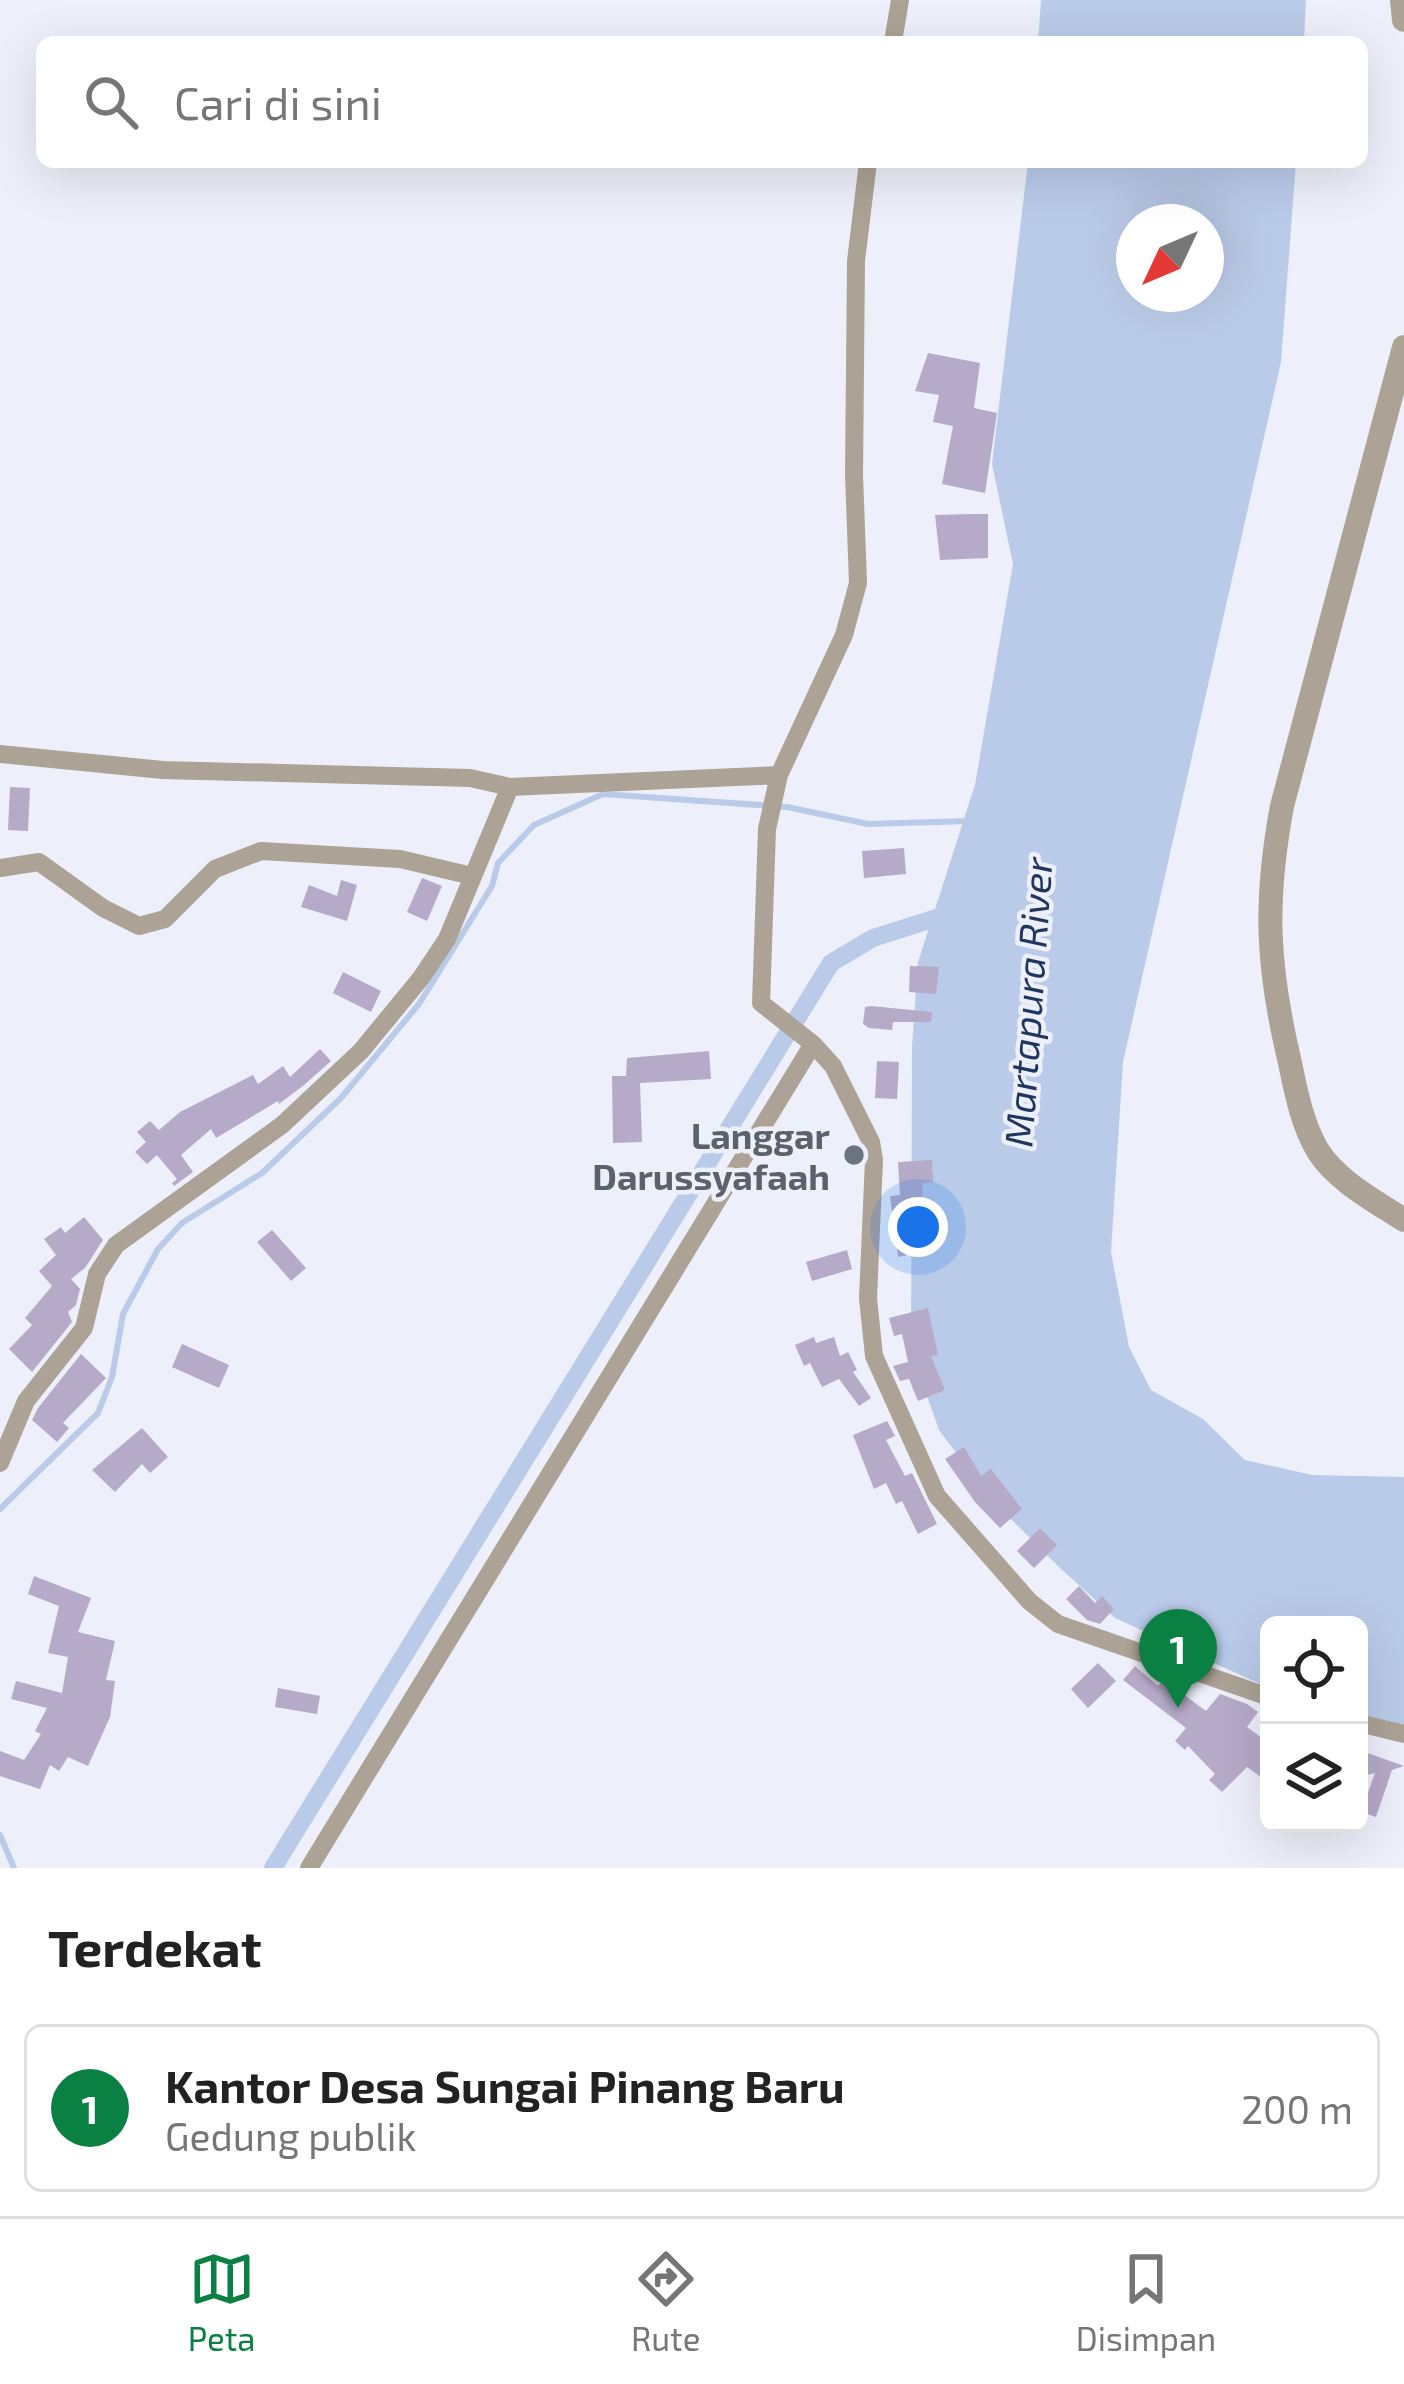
<!DOCTYPE html>
<html lang="id">
<style>
:root{--surface:#fff;--page:#f2f2f2;--text:#222;--muted:#767676;--line:#e0e0e0;--accent:#0b8043}
body{margin:0;font-family:"Exo 2",sans-serif;background:var(--page);color:var(--text)}
.controls{position:absolute;right:36px;bottom:36px;display:grid;overflow:hidden;border-radius:18px;box-shadow:0 12px 48px #0002}
.controls button{width:108px;height:108px;display:grid;place-items:center;padding:0;border:0;border-bottom:3px solid var(--line);background:var(--surface);color:var(--text);font:60px sans-serif}
.compass{position:absolute;left:1116px;top:204px;width:108px;height:108px;border-radius:50%;background:var(--surface);box-shadow:0 12px 48px #0002;rotate:226deg}
.you{position:absolute;left:918px;top:1227px;width:42px;height:42px;margin:-30px;border:9px solid #fff;border-radius:50%;background:#1a73e8;box-shadow:0 0 0 18px #1a73e833}
.badge{display:grid;place-items:center;width:78px;height:78px;border-radius:50%;background:var(--accent);color:#fff;font-size:39px;font-weight:700}
.pin{position:absolute;translate:-50% -99px;filter:drop-shadow(0 3px 6px #0008)}
.pin::after{content:'';position:absolute;top:63px;width:42px;height:36px;background:inherit;clip-path:polygon(0 0,100% 0,50% 100%)}
.list{margin:0;padding:0;list-style:none}
h2{display:flex;justify-content:space-between;align-items:center;height:156px;margin:0;padding:0 48px;font-size:51px}
h2 small{font-size:39px;font-weight:400;color:var(--muted)}
.list li{display:grid;grid-template-columns:78px 1fr auto;gap:36px;align-items:center;box-sizing:border-box;height:168px;margin:0 24px 24px;padding:0 24px;border:3px solid var(--line);border-radius:18px}
.list b{display:block;font-size:45px;white-space:nowrap}
.list p{margin:0;font-size:39px;white-space:nowrap;color:var(--muted)}
.list em{font-size:39px;font-style:normal;color:var(--muted)}
.icon{flex:none;width:66px;height:66px;fill:none;stroke:currentColor;stroke-width:2;stroke-linecap:round;stroke-linejoin:round}
.map{position:relative;flex:none;width:1404px;height:1868px;overflow:hidden}
.search{position:absolute;background:var(--surface);box-shadow:0 12px 48px #0002;left:36px;right:36px;top:36px;height:132px;display:flex;align-items:center;gap:30px;box-sizing:border-box;padding:0 42px;border-radius:18px;color:var(--muted);font-size:45px}
.sheet{height:348px;background:var(--surface)}
nav{display:flex;justify-content:space-around;align-items:center;box-sizing:border-box;height:168px;border-top:3px solid var(--line);background:var(--surface);font-size:33px;color:var(--muted)}
nav a{display:grid;justify-items:center;gap:6px}
nav .on{color:var(--accent)}
.map>svg:first-child{display:block}
.water{fill:#bacbe9;fill-rule:evenodd}
.lines{fill:none;stroke-linecap:round;stroke-linejoin:round}
.stream{stroke:#bacbe9;stroke-width:6}
.canal{stroke:#bacbe9;stroke-width:18}
.building{fill:#b6aac9}
.minor{stroke:#aca296;stroke-width:18}
.tertiary{stroke:#aca296;stroke-width:24}
.worship-dot{fill:#6b7280;stroke:#edeffa;stroke-width:4.5}
.labels{text-anchor:middle;dominant-baseline:central;stroke-width:9;stroke-linejoin:round;paint-order:stroke}
.worship-label{font-size:36px;font-weight:bold;fill:#5b616d;stroke:#edeffa;text-anchor:end}
.water-label{font-size:39px;font-style:italic;fill:#1f365e;stroke:#edeffa}
</style>
<div class="map">
<svg width="1404" height="1868" viewBox="0 0 1404 1868">
<rect width="100%" height="100%" fill="#edeffa"/>
<path class="water" d="M1041,0h265l-2,42h-266z
M1028,162h268l-15,200 -158,700 -12,190 18,95 22,43 52,29 42,41 67,15 92,2v251l-45,-10v-93h-90v63l-154,-70 -56,-51 -69,-69 -51,-68 -28,-79 1,-304 6,-85 57,-177 38,-221 -21,-100zM1134,222h72v72h-72z"/>
<g class="lines">
<path class="stream" d="M0,1509l98,-96 14,-36 11,-63 35,-65 24,-26 80,-50 79,-75 78,-94 73,-118 6,-23 36,-38 69,-31 184,13 81,17 102,-3
M0,1835l14,33"/>
<path class="canal" d="M273,1868l558,-905 42,-25 79,-25"/>
</g>
<path class="building" d="M928,353l52,10 -6,45 23,5 -12,80 -43,-9 11,-58 -20,-4 6,-27 -24,-4z
M972,514h16v44l-48,2 -5,-45z
M10,787l20,1 -2,43 -20,-1z
M904,848l2,26 -42,4 -2,-27z
M422,878l20,8 -15,35 -20,-9z
M341,880l16,5 -10,36 -46,-14 8,-22 28,11z
M910,966l29,1 -3,27 -27,-2z
M343,972l38,19 -10,21 -38,-19z
M871,1006l61,6 -1,10h-38l-1,8 -23,-2 -6,-4 2,-17z
M320,1049l11,12 -27,24 -25,19 -1,-3 -62,37 -5,-9 -30,26 12,17 -19,14 -2,-3 5,-4 -20,-24 -10,9 -12,-12 11,-10 -9,-10 13,-11 9,9 21,-18 73,-37 5,9 25,-18 7,11z
M709,1051l2,28 -71,4 2,59 -29,1 -1,-67h14l1,-18z
M877,1061l22,1 -2,37 -22,-1z
M932,1160l1,22 -11,1 3,47 6,20 -33,7 -8,-61 10,-1 -2,-33z
M84,1217l19,23 -18,28 -14,11 9,10 -4,16 -8,7 4,10 -40,50 -23,-23 23,-24 -7,-7 27,-32 -13,-15 17,-16 -12,-16 17,-12 4,6z
M272,1230l34,38 -15,13 -34,-39z
M847,1250l5,19 -40,12 -6,-19z
M928,1308l10,47 -7,1 14,34 -27,11 -9,-22 -9,2 -7,-15 15,-4 -6,-28 -8,2 -5,-18z
M814,1337l2,6 18,-6 6,19 8,-4 9,18 -4,2 18,26 -12,8 -20,-27 -17,8 -12,-24 -6,3 -9,-21z
M182,1344l47,21 -10,23 -47,-21z
M81,1354l25,24 -43,45 6,5 -12,14 -25,-22 6,-12z
M887,1421l8,15 -9,4 19,36 7,-3 25,51 -19,10 -16,-33 -6,3 -10,-21 -12,6 -21,-54z
M142,1428l26,29 -18,16 -8,-9 -27,28 -23,-22z
M964,1447l17,29 10,-7 31,40 -22,19 -25,-26 -30,-43z
M1040,1528l17,17 -23,23 -17,-17z
M34,1576l57,22 -13,34 37,9 -9,39 9,1 -5,36 -22,49 -20,-9 -9,14 -9,-6 -10,24 -40,-13v-25l24,9 17,-26 -6,-3 12,-23 -36,-9 5,-18 46,12 6,-36 -20,-4 11,-47 -31,-12z
M1079,1586l16,17 7,-7 12,13 -14,15 -13,-4 -21,-21z
M1159,1624l43,23 -5,11 -46,-18z
M1098,1663l18,18 -28,27 -17,-19z
M1135,1666l23,20 6,-6 42,31 14,-17 27,10 11,8 -11,15 22,16v40l-22,-16 -25,25 -13,-12 6,-6 -27,-28 -3,4 -10,-9 11,-13 -63,-48z
M278,1688l42,8 -3,18 -42,-7z
M1359,1750l45,16 -12,4 -16,47 -15,-5 14,-39 -16,4z"/>
<g class="lines">
<path class="minor" d="M893,42l7,-42
M0,754l163,16 307,8 40,9
M779,775l65,-140 14,-52 -4,-108 2,-214 12,-99
M0,868l39,-6 64,46 36,18 26,-7 50,-50 46,-18 139,8 72,17
M0,1463l26,-62 58,-73 13,-54 19,-29 166,-120 79,-74 60,-73 26,-39 63,-152 269,-12 -12,54 -6,174 52,41 20,22 38,76 3,18 -6,138 6,58 63,140 92,105 29,23 211,73
M1359,1723l45,11
M309,1868l504,-824"/>
<path class="tertiary" d="M1402,0l2,20
M1404,347l-122,459c-18,97 -15,160 8,257 6,29 12,61 28,88 19,30 57,50 86,69"/>
</g>
<circle class="worship-dot" cx="854" cy="1155" r="12"/>
<g class="labels">
<g class="worship-label">
<text x="830" y="1134">Langgar<tspan x="830" dy="41">Darussyafaah</tspan></text>
</g>
<g class="water-label">
<text transform="translate(1027 1002) rotate(-86)">Martapura River</text>
</g>
</g>
</svg>
<div class="controls">
<button><svg class="icon" aria-label="locate" viewBox="0 0 24 24"><circle cx="12" cy="12" r="6"/><path d="M12 2v4M12 18v4M2 12h4M18 12h4"/></svg></button>
<button><svg class="icon" aria-label="layers" viewBox="0 0 24 24"><path d="M12 4l9 5-9 5-9-5zM3 14l9 5 9-5"/></svg></button>
</div>
<svg class="compass" viewBox="-18 -18 36 36"><path d="M0-13l5 13h-10z" fill="#e53935"/><path d="M0 13l5-13h-10z" fill="#767676"/></svg>
<div class="you"></div>
<div class="pin badge" style="left:1178px;top:1708px">1</div>
<div class="search"><svg class="icon" aria-label="search" viewBox="0 0 24 24"><circle cx="10" cy="10" r="6"/><path d="M15 15l6 6"/></svg>Cari di sini</div>
</div>
<section class="sheet">
<h2>Terdekat<small></small></h2>
<ul class="list">
<li><span class="badge">1</span><div><b>Kantor Desa Sungai Pinang Baru</b><p>Gedung publik</p></div><em>200 m</em></li>
</ul>
</section>
<nav>
<a class="on"><svg class="icon" aria-label="map" viewBox="0 0 24 24"><path d="M3 6l6-2 6 2 6-2v14l-6 2-6-2-6 2zM9 4v14M15 6v14"/></svg>Peta</a>
<a><svg class="icon" aria-label="directions" viewBox="0 0 24 24"><path d="M12 3l9 9-9 9-9-9zM9 14v-3h6M13 9l2 2-2 2"/></svg>Rute</a>
<a><svg class="icon" aria-label="saved" viewBox="0 0 24 24"><path d="M7 4h10v16l-5-4-5 4z"/></svg>Disimpan</a>
</nav>
